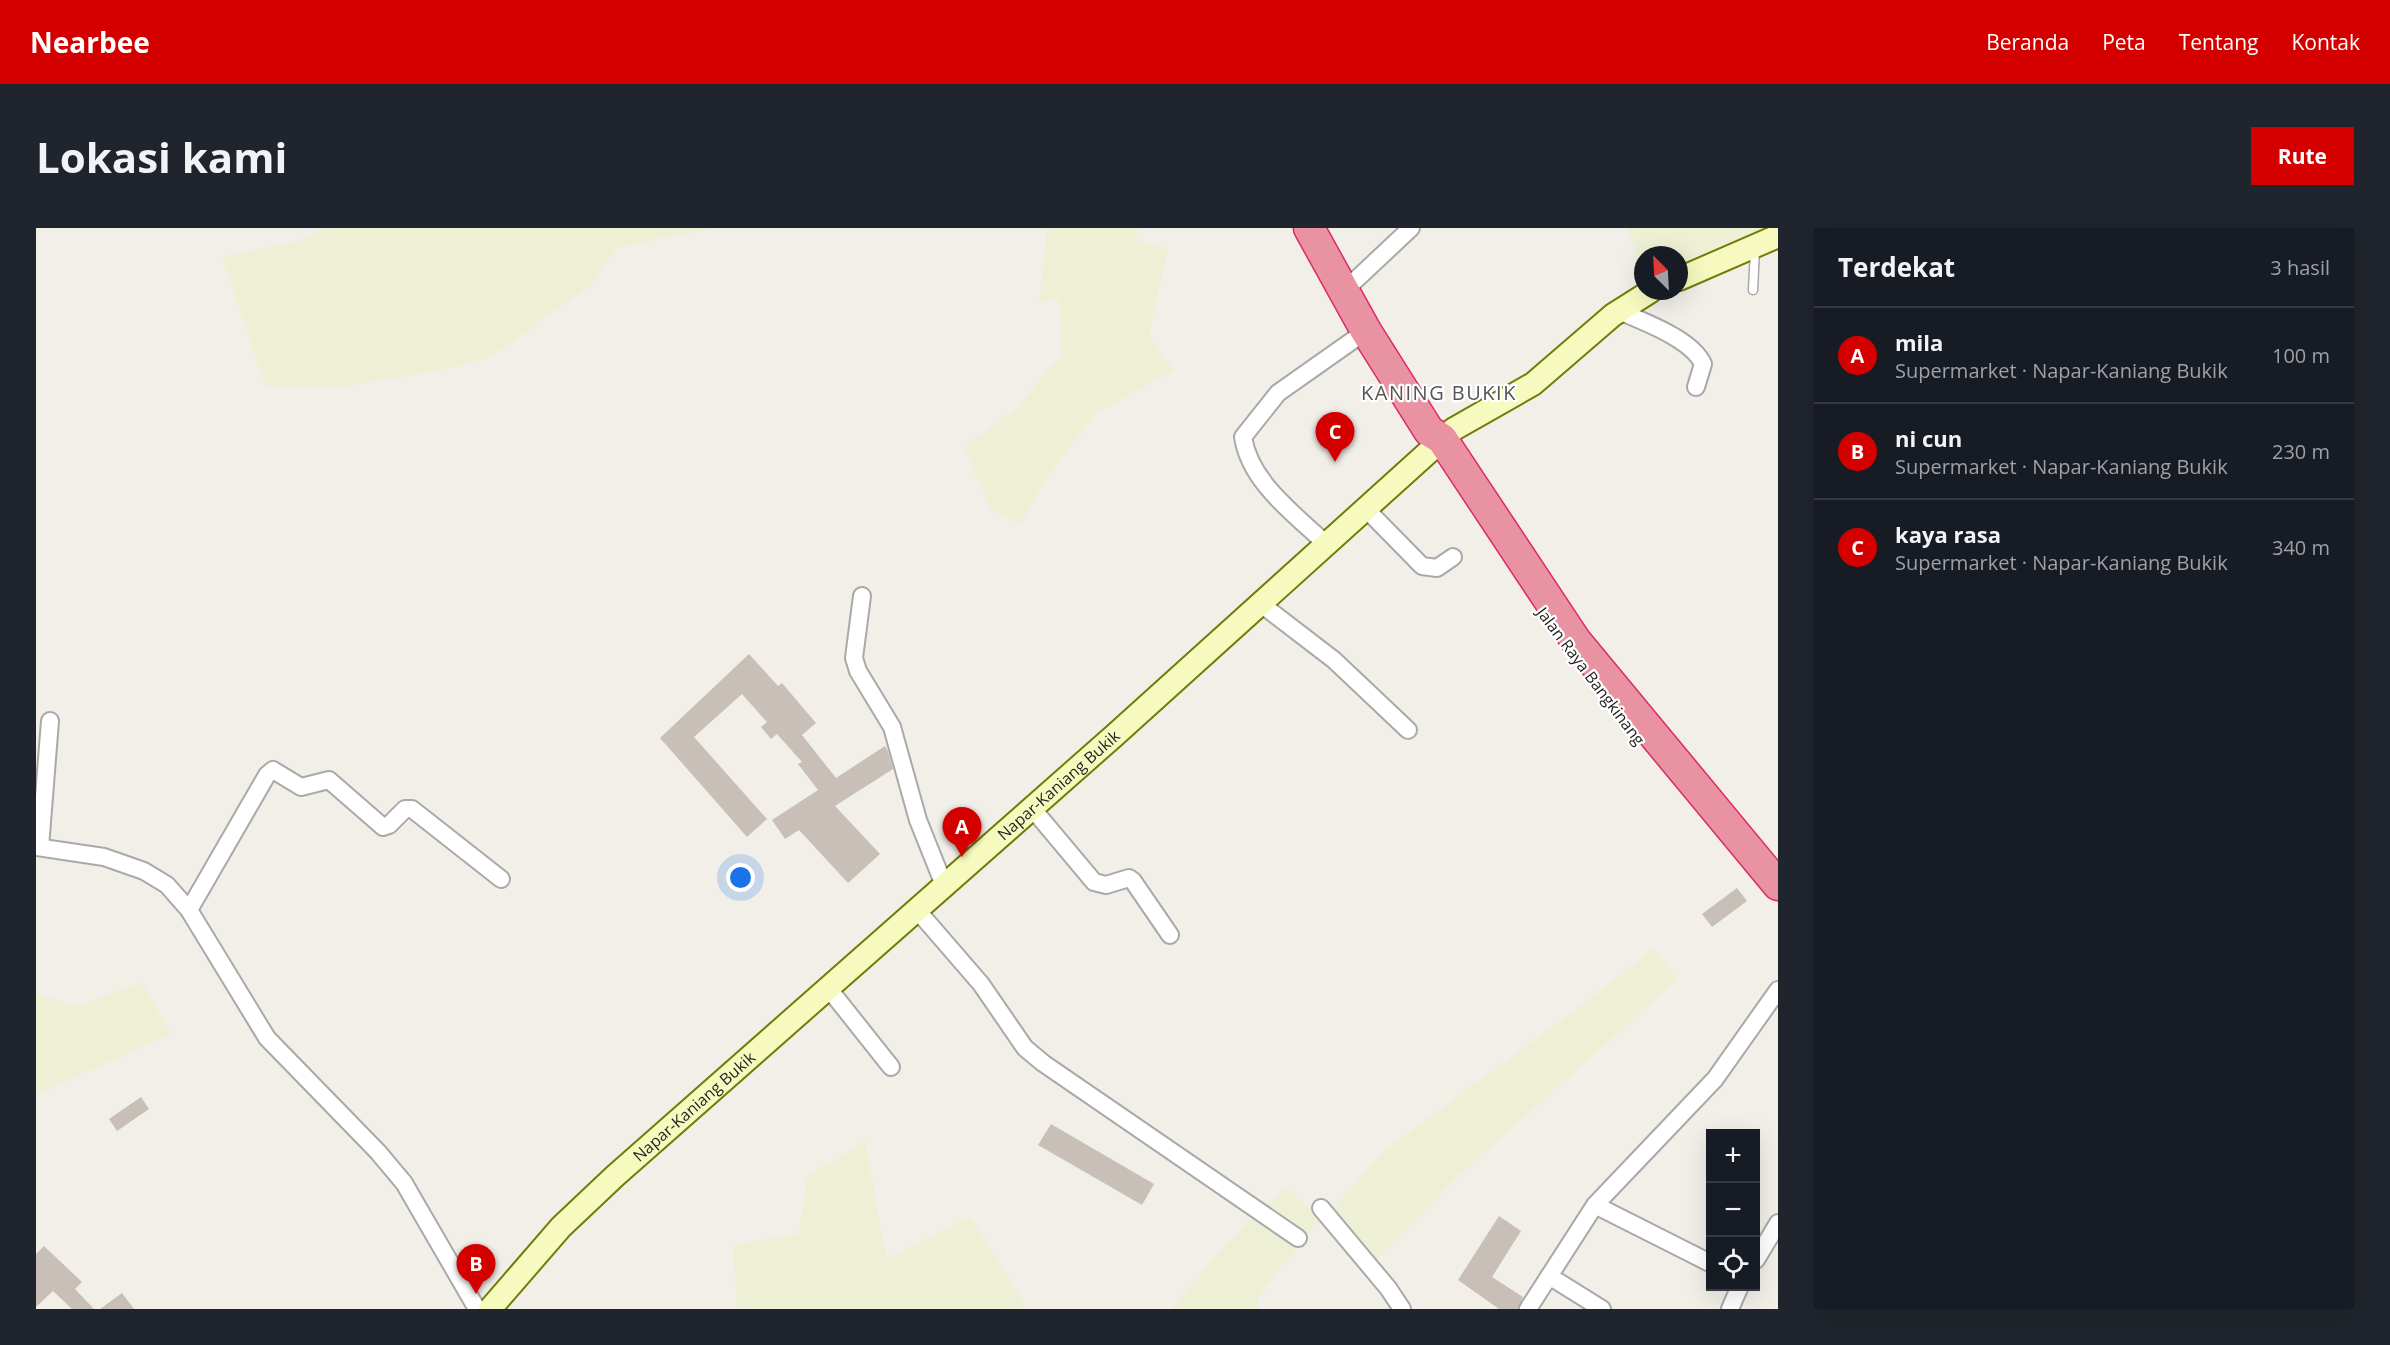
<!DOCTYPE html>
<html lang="id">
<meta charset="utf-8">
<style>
:root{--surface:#171b24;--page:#20242c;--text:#f1f3f6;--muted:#9ea1a6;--line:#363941;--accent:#d40000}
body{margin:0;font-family:"Open Sans",sans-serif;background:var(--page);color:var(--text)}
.controls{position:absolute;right:18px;bottom:18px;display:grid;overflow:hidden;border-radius:0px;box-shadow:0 6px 24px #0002}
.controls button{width:54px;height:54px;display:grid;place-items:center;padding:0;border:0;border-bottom:2px solid var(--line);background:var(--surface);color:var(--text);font:30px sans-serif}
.compass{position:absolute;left:1598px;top:18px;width:54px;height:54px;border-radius:50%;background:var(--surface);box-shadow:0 6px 24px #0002;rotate:336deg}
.you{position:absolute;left:705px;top:650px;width:21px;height:21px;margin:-15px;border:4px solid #fff;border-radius:50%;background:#1a73e8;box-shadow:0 0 0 9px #1a73e833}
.badge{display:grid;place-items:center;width:39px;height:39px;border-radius:50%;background:var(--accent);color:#fff;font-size:20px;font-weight:700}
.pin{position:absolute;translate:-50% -50px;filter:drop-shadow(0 2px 3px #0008)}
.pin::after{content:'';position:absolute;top:32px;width:21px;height:18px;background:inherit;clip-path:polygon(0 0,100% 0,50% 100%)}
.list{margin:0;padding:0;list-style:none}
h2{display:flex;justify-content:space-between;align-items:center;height:78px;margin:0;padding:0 24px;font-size:26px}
h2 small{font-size:20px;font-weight:400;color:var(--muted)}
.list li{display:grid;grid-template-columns:39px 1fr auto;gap:18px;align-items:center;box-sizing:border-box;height:96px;padding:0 24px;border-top:2px solid var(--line)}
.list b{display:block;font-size:22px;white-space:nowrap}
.list p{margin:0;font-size:20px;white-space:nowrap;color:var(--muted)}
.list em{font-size:20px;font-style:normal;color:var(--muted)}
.icon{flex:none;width:33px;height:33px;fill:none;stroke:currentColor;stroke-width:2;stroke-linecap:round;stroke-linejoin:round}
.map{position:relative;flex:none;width:1742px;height:1081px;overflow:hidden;border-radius:0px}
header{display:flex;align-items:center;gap:36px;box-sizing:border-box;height:84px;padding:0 30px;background:var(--accent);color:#fff}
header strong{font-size:28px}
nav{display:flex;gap:33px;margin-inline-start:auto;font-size:21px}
.intro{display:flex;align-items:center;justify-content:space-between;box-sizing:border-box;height:144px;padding:0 36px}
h1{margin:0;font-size:42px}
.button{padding:15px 27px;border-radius:0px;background:var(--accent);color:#fff;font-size:21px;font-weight:700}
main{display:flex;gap:36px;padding:0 36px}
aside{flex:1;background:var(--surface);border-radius:0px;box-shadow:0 6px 24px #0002}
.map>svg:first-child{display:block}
.farmland{fill:#eef0d5}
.building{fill:#c7bfb8}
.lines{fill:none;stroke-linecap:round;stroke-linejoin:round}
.lane-casing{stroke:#a9a9a9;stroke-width:11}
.street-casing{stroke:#a9a9a9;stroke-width:20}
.secondary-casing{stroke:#707d05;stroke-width:26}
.highway-casing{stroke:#dc2a67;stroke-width:33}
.lane{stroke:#fff;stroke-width:8}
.street{stroke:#fff;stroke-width:16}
.secondary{stroke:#f7fabf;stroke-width:22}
.highway{stroke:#e892a2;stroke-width:30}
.labels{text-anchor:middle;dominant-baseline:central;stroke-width:4.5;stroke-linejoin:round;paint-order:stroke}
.street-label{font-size:16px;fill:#222;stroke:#fff}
.quarter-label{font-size:20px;letter-spacing:1.5px;fill:#555;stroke:#fff}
</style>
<header>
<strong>Nearbee</strong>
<nav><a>Beranda</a><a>Peta</a><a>Tentang</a><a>Kontak</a></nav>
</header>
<div class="intro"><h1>Lokasi kami</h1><a class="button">Rute</a></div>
<main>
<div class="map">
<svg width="1742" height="1081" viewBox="0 0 1742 1081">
<rect width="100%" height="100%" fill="#f2efe9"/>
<path class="farmland" d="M287,0h389l-94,19 -28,39 -101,72 -40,10 -110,20 -74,-2 -43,-129 78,-16z
M1011,0h90v12l31,9 -19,86 25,35 -79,44 -50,66 -25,46 -30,-18 -26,-61 54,-40 43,-53 -1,-56 -21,6z
M1592,0h150l-99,51v-24h-36v23z
M1618,720l24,31 -223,200 -85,89 -42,-53 53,-62 198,-146z
M106,754l29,52 -135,61v-102l41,14z
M829,913l22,118 84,-42 52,84 1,8h-287l-4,-64 66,-11 8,-57z
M1252,959l32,31 -63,81 2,10h-88l47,-56 41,-42z"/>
<path class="building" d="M713,426l29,32 4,-3 34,40 -14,12 34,43 49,-32 3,5 5,18 -58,37 45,48 -32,29 -49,-53 -14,9 -13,-19 46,-30 -20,-26 4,-2 -25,-28 -6,5 -10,-12 6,-5 -25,-28 -48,43 73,82 -20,18 -87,-99z
M1701,660l10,13 -35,26 -10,-13z
M105,869l8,12 -32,22 -8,-12z
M1015,896l103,60 -12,21 -104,-60z
M1463,988l22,15 -29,46 31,20 -5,12h-19l-41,-29z
M8,1018l38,36 -7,7 19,20h-22l-19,-18 -17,16v-53z
M86,1065l12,16h-34z"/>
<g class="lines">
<defs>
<path id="lane" d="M1717,62l2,-41"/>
<path id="street" d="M1309,62l66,-62
M1583,83c23,10 73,28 84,53l-7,23
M1331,282l55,56 15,2 16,-11
M1291,317c-31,-30 -77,-62 -84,-108l35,-44 88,-62
M826,368l-8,62 4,13 34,56 26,93 26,65
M1225,376l73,56 74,70
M996,580l62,74 12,3 23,-7 4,3 37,54
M0,619l68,10 40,14 23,14 22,25 78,128 111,114 26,31 73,126
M4,619l10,-126
M153,682l78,-135 6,-5 28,17 28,-7 54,47 6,-2 16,-16h7l89,70
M881,682l64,74 44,64 18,15 255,175
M793,761l62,78
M1559,977l115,58
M1285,980l67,80 14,21
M1720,1032l22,-37
M1513,1048l53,33
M1492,1081l67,-104 120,-126 63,-89
M1694,1081l10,-23"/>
<g id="secondary">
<path d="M1643,51l99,-43"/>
<path id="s1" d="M454,1081l71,-82 54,-51 500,-441 339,-306 79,-45 80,-69 38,-24"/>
</g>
<path id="highway" d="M1273,0l57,103 63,100 13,8 134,202 202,244"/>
</defs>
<use href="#lane" class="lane-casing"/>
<use href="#street" class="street-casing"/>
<use href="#secondary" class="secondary-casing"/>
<use href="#highway" class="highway-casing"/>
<use href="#lane" class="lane"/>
<use href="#street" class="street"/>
<use href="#secondary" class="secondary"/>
<use href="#highway" class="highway"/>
</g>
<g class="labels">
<g class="street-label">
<text transform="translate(1555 448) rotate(53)">Jalan Raya Bangkinang</text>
<text stroke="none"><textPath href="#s1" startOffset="774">Napar-Kaniang Bukik</textPath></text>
<text stroke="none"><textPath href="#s1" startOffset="288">Napar-Kaniang Bukik</textPath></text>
</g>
<g class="quarter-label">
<text x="1403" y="164">KANING BUKIK</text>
</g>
</g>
</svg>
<div class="controls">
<button>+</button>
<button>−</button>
<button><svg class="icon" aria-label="locate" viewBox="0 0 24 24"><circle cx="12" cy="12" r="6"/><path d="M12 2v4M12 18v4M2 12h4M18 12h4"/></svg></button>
</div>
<svg class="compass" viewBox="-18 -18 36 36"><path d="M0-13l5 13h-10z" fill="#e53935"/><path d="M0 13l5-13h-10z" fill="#9ea1a6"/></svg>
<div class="you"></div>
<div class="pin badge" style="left:926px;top:629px">A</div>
<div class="pin badge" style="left:440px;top:1066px">B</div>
<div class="pin badge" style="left:1299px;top:234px">C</div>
</div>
<aside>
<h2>Terdekat<small>3 hasil</small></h2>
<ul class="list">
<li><span class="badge">A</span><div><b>mila</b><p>Supermarket · Napar-Kaniang Bukik</p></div><em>100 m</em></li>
<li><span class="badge">B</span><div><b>ni cun</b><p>Supermarket · Napar-Kaniang Bukik</p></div><em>230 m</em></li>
<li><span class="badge">C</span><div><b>kaya rasa</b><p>Supermarket · Napar-Kaniang Bukik</p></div><em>340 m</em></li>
</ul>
</aside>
</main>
